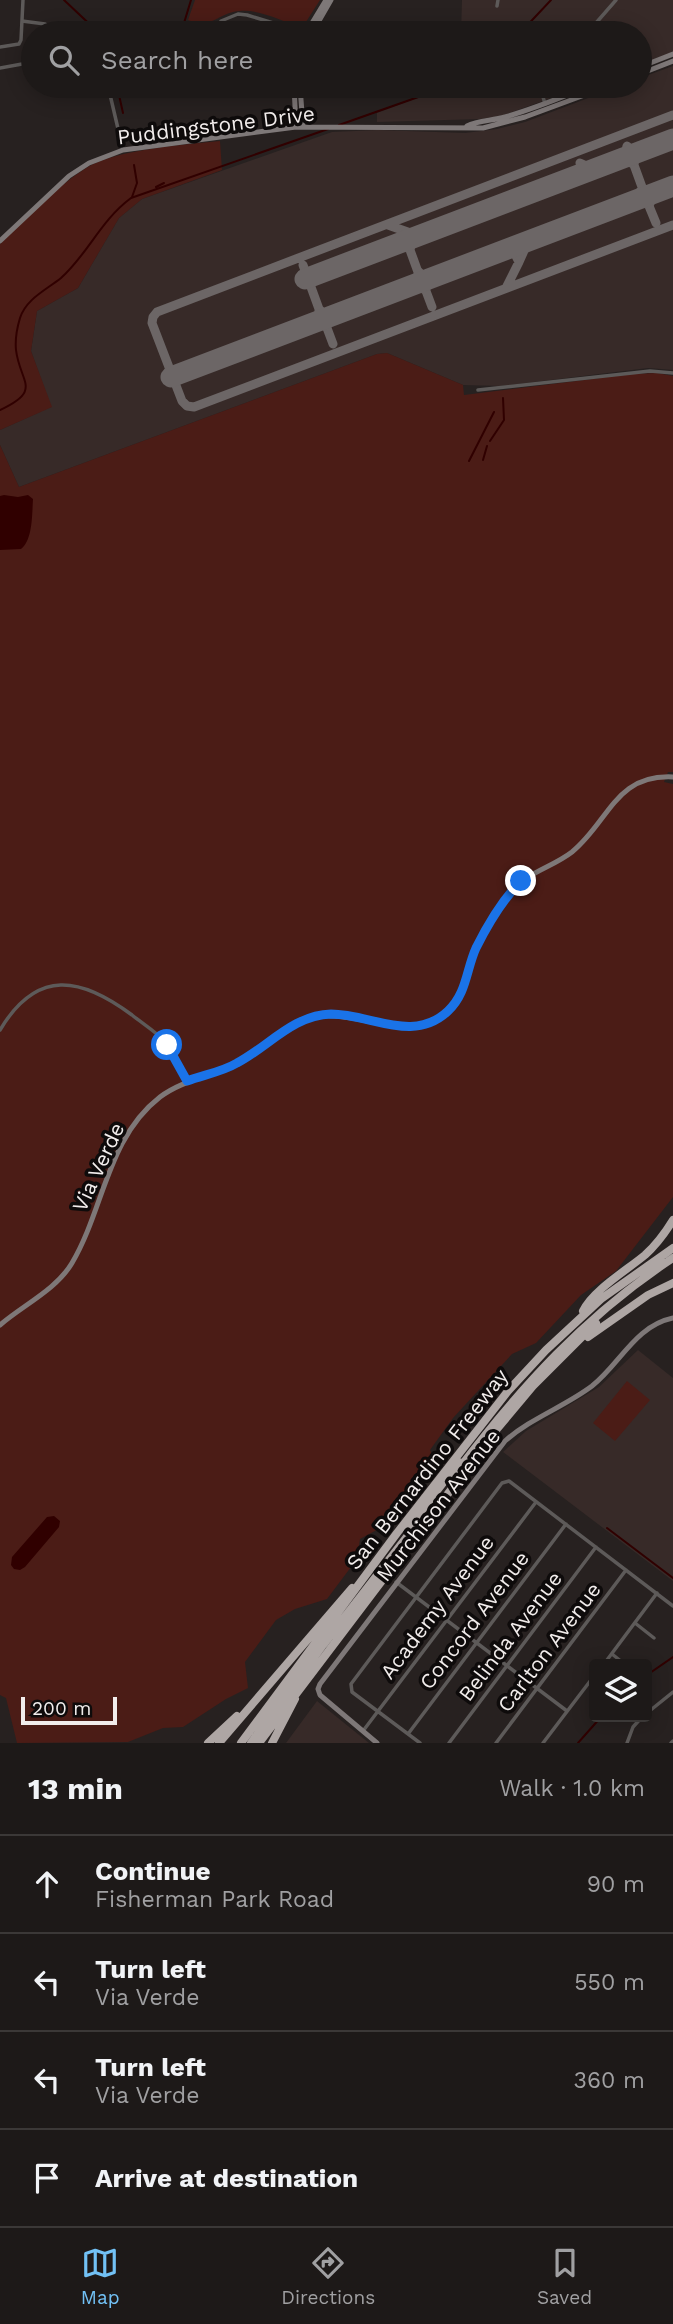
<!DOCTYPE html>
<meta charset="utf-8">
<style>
:root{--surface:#1d1918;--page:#2a2625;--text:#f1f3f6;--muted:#a0a0a2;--line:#3b3837;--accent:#72c1f5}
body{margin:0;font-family:"Work Sans",sans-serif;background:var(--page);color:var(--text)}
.controls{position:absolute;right:21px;bottom:21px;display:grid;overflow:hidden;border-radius:7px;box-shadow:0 4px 18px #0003}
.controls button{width:63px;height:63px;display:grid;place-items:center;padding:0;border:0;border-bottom:2px solid var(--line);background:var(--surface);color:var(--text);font:35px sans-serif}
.scale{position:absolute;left:21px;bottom:18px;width:96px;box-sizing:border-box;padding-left:7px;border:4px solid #f2edec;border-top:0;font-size:19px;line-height:24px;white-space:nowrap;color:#f2edec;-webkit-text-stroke:5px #0e0b0b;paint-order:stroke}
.stop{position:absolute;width:21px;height:21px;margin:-16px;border:5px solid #1a73e8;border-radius:50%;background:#fff}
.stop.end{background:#1a73e8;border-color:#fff;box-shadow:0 2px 7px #0008}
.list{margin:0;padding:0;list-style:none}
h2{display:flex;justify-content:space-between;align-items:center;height:91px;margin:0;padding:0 28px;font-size:30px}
h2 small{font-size:23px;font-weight:400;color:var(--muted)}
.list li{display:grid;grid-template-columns:46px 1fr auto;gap:21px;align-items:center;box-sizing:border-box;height:98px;padding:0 28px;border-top:2px solid var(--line)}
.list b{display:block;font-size:26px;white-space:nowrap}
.list p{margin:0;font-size:23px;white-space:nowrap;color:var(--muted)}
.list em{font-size:23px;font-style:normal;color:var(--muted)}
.icon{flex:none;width:38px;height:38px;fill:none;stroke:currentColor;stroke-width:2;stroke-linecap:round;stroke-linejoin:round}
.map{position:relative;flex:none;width:673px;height:1743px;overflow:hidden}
.search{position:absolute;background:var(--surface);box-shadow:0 4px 18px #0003;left:21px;right:21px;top:21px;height:77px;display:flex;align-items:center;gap:18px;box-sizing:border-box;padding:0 24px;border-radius:38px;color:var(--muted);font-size:26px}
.sheet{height:483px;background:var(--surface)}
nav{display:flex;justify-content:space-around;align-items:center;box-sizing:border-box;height:98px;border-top:2px solid var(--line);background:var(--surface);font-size:19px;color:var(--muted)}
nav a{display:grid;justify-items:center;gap:4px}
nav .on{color:var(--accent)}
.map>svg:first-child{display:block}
.built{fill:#372a28}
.green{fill:#4b1c16}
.water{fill:#300000}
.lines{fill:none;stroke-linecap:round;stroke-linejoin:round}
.stream{stroke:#300000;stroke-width:2}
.taxiway{stroke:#6c6666;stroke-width:9}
.runway{stroke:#6c6666;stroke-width:21}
.street{stroke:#5d5a59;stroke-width:3.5}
.secondary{stroke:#7e7878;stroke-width:5}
.highway{stroke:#aea6a4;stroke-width:8}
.route{stroke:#1a73e8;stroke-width:9}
.labels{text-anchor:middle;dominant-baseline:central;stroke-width:7;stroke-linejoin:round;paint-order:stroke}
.street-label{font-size:21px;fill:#f2edec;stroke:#0e0b0b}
</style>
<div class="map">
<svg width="673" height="1743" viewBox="0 0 673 1743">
<rect width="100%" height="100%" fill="#272120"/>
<path class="built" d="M462,0h211v52l-33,13v-32h-179z
M673,66v304l-25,-2 -147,18 -38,-1 -76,-32 -10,1 -358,133 -19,-42v-15l51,-23 -20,-56 6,-40 41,-23 41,-70 23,-19 190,-67 46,-2 87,3 32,-4 28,-7 95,-36h20v-8z
M448,86h137l-84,30 -21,3 -103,3v-9z
M638,1350l35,28v203l-170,-129 23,-21 73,-44z
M317,1701l52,42h-83z"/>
<path class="green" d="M195,0h125l-16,25 -4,2c-18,-6 -41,-18 -60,-16 -22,1 -27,19 -52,9z
M220,141l2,29 -80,29 -23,19 -41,70 -41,23 -6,40 21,56 -52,23v-186c27,-26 54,-56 86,-76 32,-19 96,-23 134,-27z
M387,353l76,32 1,10 169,-21 24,-1 16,3v396h-5l-4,10 9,2v413l-57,74 -35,24 -45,48 -24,11 -59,64 -23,32 6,14 -41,56 -35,19 -3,20 -30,40 -32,10 -19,11 -31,42 3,26 -22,11 -43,28 -20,1 -35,14 -111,1 -11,-45 -6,-3v-1250l19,42 358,-133z
M627,1381l23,19 -35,41 -22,-18z"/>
<path class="water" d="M4,495l14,2 10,-2 5,4c-1,14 0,41 -12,50l-21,1v-54z
M54,1516l6,5 -1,6 -34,40 -5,3 -6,-1 -3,-4 1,-8 35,-40z"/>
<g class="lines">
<path class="stream" d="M64,0l35,33
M181,33l10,-33
M520,33l31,-33
M117,86l6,27
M181,86l2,9
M339,125l85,-30 19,-9
M156,187l8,-4
M132,197l5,-14 -3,-18
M0,410c43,-20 20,-27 16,-60 -1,-10 1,-22 4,-32 6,-19 26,-28 41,-40 27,-24 39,-57 70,-80l197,-69
M490,441l14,-21 -1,-22
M483,460l4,-14
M469,461l25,-49
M607,1528l66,50
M647,1675l26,-18
M578,1743l23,-26"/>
<path class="taxiway" d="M673,115l-516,197 -4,5 -1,6 30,78 5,5 7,1 479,-182
M627,146l4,4 9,2 -5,5 -1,8 -6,-5 -7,-1 4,-5z
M634,165l8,22
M579,175l4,-5 -3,-7 9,4h11
M638,199l4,-12 11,7
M636,200l8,1 5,5 5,-13
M649,206l7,17
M388,225l31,11
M395,245l11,1 4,4 2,-10 9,-5
M410,250l8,22
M504,250l10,2 5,10 8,-18 8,-6
M303,265l16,44
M418,271l6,6 8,1 -6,6v7l-7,-6 -8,1 7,-8z
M506,288l13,-26
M426,291l6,16
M319,309l6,6h8l-5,6 -1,7 -6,-5 -6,-1 4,-6z
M327,328l6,16"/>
<path class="runway" d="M305,279l368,-140
M171,377l502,-191"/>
<path class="street" d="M497,6l1,-6
M22,21l23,3 12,9
M221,21l17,-7 9,1 59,18
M577,33l19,-10 20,-23
M0,47l19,-3 2,-4 2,-40
M0,68l33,-6
M108,86l15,64
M540,86l5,18
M478,390l172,-19 23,2
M0,1030c37,-62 81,-53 132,-15 11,9 25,17 34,28 9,12 14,25 21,38
M396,1582l171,129
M635,1623l19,15
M612,1654l10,8
M604,1664l53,-71
M647,1713l26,-21
M363,1731l173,-229
M408,1734l158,-210
M420,1743l-68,-51 -1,-8 151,-201 7,-2 164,125
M449,1743l147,-196
M496,1743l130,-173
M543,1743l51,-67
M627,1743l6,-16 9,-10
M671,1743l2,-2"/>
<path class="secondary" d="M306,33l20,-33
M312,33l19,-33
M640,67l33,-13
M640,74l33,-13
M294,86l2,41
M300,86l3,41
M467,126c11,-6 25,-5 38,-9 29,-8 57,-20 85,-31
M0,241l69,-65 20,-13 34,-13 173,-23 187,1 42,-11 84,-31
M0,1325c23,-20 56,-35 72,-62 32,-54 35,-125 88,-166 24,-18 52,-20 77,-34 26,-13 48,-41 77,-46 44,-8 93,28 133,-5 20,-16 19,-40 28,-61 8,-19 22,-37 33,-54 16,-25 42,-28 64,-45 37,-30 43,-78 101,-75
M377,1743l-57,-48 -2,-6 2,-5 185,-243c26,-23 59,-34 87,-55 28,-22 43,-60 81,-68"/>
<path class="highway" d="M583,1311c9,-20 44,-41 62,-56 11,-10 20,-22 28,-35
M588,1337l60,-42 25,-12
M458,1470c62,-82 128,-155 215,-212
M409,1527l50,-65
M208,1743l29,-27
M219,1743l133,-155
M241,1743l156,-210 111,-142 38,-41 55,-51 72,-51
M251,1743l72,-98 93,-120
M259,1743l238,-314 36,-43 63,-63
M272,1743l23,-44"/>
</g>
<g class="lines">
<path class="route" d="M167,1045l20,36c16,-6 35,-9 50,-18 31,-16 56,-48 94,-49 40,0 82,30 117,-3 19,-18 18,-41 28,-63 11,-22 27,-49 45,-67"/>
</g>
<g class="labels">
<g class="street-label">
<text transform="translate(216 125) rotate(-7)">Puddingstone Drive</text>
<text transform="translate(98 1167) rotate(-65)">Via Verde</text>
<text transform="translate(427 1469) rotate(-52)">San Bernardino Freeway</text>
<text transform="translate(438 1505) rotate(-52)">Murchison Avenue</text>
<text transform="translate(437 1607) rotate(-53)">Academy Avenue</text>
<text transform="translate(474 1620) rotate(-53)">Concord Avenue</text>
<text transform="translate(510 1636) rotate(-53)">Belinda Avenue</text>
<text transform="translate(549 1647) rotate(-53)">Carlton Avenue</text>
</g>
</g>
</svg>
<div class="controls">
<button><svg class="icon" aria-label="layers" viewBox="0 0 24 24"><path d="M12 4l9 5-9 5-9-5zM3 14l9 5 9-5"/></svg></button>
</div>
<div class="scale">200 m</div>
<div class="stop" style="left:167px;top:1045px"></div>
<div class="stop end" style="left:521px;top:881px"></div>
<div class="search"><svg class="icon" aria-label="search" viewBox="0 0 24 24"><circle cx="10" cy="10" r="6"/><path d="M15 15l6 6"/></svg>Search here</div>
</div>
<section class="sheet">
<h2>13 min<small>Walk · 1.0 km</small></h2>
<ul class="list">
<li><svg class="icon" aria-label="ahead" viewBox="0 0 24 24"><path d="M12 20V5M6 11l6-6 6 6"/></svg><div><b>Continue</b><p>Fisherman Park Road</p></div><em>90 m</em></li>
<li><svg class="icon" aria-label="left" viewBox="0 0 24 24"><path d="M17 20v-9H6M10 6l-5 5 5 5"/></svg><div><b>Turn left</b><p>Via Verde</p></div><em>550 m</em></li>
<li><svg class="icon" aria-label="left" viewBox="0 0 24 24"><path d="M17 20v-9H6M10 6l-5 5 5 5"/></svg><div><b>Turn left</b><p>Via Verde</p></div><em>360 m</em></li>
<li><svg class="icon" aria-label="arrive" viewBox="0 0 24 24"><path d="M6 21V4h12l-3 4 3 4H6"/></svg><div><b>Arrive at destination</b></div></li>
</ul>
</section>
<nav>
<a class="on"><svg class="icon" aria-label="map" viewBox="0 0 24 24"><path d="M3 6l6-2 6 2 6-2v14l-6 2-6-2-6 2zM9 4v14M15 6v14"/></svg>Map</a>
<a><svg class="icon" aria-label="directions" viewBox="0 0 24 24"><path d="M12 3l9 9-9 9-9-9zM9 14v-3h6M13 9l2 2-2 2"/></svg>Directions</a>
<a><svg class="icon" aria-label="saved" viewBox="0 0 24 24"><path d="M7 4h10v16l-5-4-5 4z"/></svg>Saved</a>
</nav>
